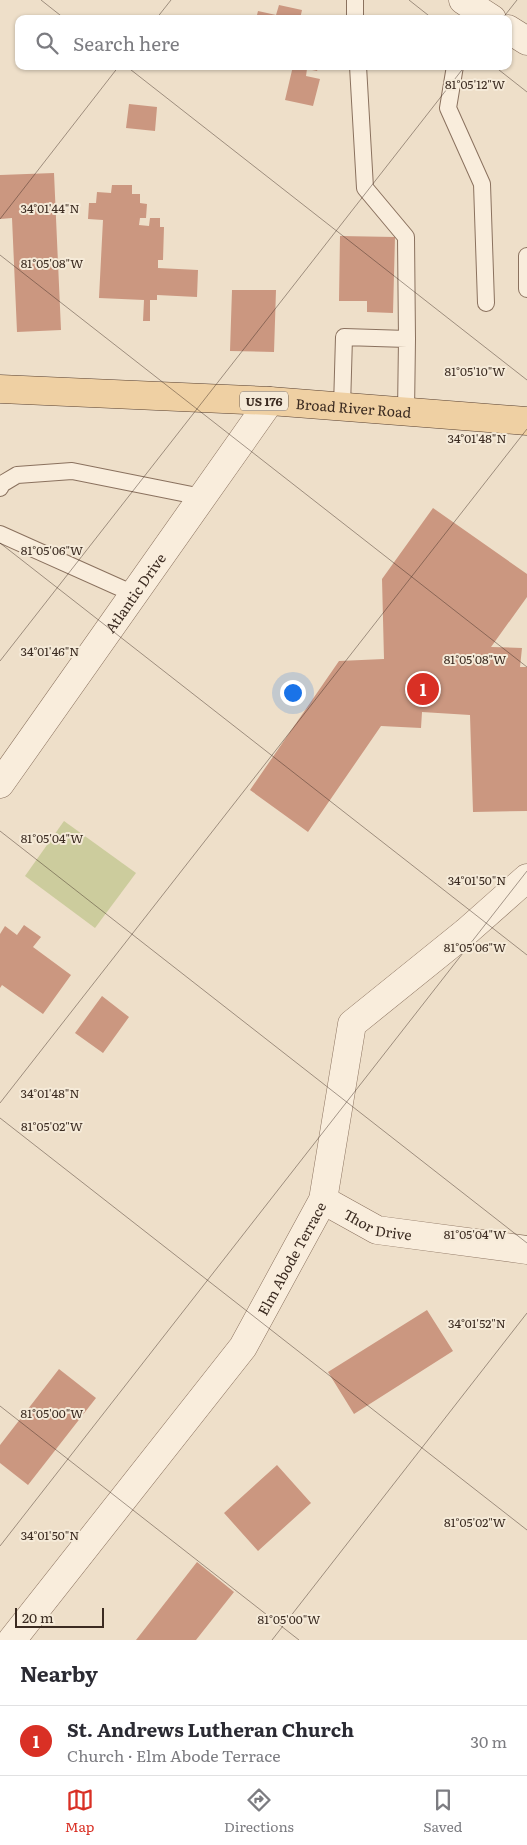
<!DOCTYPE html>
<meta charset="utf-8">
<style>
:root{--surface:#fff;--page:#f7f7f7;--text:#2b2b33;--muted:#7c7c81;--line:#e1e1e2;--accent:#d93025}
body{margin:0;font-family:Literata,serif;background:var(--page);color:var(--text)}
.scale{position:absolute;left:15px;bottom:12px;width:89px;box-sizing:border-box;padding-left:5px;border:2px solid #3b2b21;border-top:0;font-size:14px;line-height:18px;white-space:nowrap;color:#3b2b21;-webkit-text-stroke:4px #f5ead8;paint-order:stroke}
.you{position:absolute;left:292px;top:692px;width:18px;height:18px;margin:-12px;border:4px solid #fff;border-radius:50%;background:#1a73e8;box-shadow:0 0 0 8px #1a73e833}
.badge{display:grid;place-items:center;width:32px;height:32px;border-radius:50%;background:var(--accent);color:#fff;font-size:16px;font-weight:700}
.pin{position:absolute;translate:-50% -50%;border:2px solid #fff;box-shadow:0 1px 5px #0006}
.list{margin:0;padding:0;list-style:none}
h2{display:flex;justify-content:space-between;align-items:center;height:65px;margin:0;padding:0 20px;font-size:21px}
h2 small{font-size:16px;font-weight:400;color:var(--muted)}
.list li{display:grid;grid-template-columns:32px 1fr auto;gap:15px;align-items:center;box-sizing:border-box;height:70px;padding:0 20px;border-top:1px solid var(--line)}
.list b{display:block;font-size:19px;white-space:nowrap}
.list p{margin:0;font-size:16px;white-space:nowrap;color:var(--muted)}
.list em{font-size:16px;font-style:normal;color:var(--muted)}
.icon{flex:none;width:28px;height:28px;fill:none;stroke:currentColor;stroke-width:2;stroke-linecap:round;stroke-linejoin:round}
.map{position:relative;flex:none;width:527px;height:1640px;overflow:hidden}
.search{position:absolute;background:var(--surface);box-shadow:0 1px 4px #0004;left:15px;right:15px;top:15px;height:55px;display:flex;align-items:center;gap:12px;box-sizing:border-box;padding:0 18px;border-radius:10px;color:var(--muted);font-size:19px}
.sheet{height:135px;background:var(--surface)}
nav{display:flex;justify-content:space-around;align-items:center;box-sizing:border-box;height:70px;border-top:1px solid var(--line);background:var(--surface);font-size:14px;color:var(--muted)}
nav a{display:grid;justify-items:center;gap:2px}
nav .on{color:var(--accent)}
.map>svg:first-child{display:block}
.grass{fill:#cccc9d}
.building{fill:#cb9780}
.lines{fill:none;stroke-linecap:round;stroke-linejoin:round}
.service-casing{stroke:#8a715e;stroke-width:18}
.minor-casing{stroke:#8a715e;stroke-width:29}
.primary-casing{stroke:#584031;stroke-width:29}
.service{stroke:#f9eddc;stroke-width:16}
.minor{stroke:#f9eddc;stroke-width:28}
.primary{stroke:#efd0a3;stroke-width:28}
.ticks{fill:none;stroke:#3b2b21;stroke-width:1;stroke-opacity:0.45}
.labels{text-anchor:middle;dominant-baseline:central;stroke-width:4;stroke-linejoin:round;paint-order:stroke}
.shield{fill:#f5ead8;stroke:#736458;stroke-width:1}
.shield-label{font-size:12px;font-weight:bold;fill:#3b2b21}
.street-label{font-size:14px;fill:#3b2b21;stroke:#f5ead8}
.ticks-label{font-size:12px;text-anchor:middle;fill:#3b2b21;stroke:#f5ead8;stroke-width:4;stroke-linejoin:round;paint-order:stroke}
</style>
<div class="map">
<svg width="527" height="1640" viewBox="0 0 527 1640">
<rect width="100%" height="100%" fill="#eedfc9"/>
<path class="grass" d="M64,821l72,52 -41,55 -70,-52z"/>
<path class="building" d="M279,5l23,5 -2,9h-44l2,-8 18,4z
M293,66h26l-2,5 -10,-2 -1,7 14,3 -7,27 -28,-6z
M129,104l28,3 -2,24 -29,-3z
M54,173l7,157 -44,2 -5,-114 -12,1v-44z
M112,185h20v9h8v9l7,1 -1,14h-6l-1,7 10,1 1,-8h10v9h4l-1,33h-5v8l40,2 -1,27 -40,-2v5h-7v21h-7l1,-21 -45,-2 4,-78 -15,-1 1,-16h7l1,-11 14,1z
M340,236l55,1 -2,76 -26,-1v-11h-28z
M232,290h44l-2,62 -44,-1z
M433,508l94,66v23l-36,50 31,1 -2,19h7v144l-54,1 -3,-97 -48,-3 -1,16 -40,-2 -73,106 -58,-42 89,-129 45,-2 -2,-80z
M24,925l17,12 -8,10 38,28 -28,39 -41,-29 -2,3v-54l5,-8 12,9z
M102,996l27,21 -26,36 -28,-20z
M427,1310l26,41 -99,63 -26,-42z
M59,1369l37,29 -68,87 -28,-22v-18z
M277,1465l34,38 -53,48 -34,-38z
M197,1562l37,30 -38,48h-60z"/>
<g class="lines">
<defs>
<path id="service" d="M355,19v-19
M358,66l7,122 41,49 1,102
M455,66l-7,42 34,76 4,119
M527,256v33
M342,407l2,-70 63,2 -1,73
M0,488l2,-4 15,-9 55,-4 130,26
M0,534l134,60"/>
<g id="minor">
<path d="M463,0l29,19"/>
<path d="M508,29l19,12"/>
<path id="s1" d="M0,784l270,-383"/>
<path id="s2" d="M323,1200l54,30 150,20"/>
<path id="s3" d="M12,1640l231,-293 80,-147 29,-176 114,-92 61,-54"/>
</g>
<g id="primary">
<path id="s4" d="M0,389l270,12 257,20"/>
</g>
</defs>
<use href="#service" class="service-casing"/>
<use href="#minor" class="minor-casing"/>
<use href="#primary" class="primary-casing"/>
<use href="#service" class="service"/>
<use href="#minor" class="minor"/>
<use href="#primary" class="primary"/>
</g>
<path class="ticks" d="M41,0l24,19M409,0l24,19M156,19l15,-19M502,19l15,-19M126,66l401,314M494,66l33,26M0,219l119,-153M0,255l527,412M0,543l527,412M0,661l465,-595M0,831l527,412M0,1103l527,-674M0,1118l527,412M0,1406l299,234M0,1546l527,-675M272,1640l255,-327"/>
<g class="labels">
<rect class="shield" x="240" y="391.5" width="48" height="19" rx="4"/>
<g class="shield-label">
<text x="264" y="401">US 176</text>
</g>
<g class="street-label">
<text stroke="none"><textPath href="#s4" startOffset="354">Broad River Road</textPath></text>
<text stroke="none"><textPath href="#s1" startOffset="234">Atlantic Drive</textPath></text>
<text stroke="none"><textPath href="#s2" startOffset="61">Thor Drive</textPath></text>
<text stroke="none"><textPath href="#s3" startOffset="474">Elm Abode Terrace</textPath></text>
</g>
</g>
<g class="ticks-label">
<text x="475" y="89">81°05'12"W</text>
<text x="50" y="213">34°01'44"N</text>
<text x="52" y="268">81°05'08"W</text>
<text x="475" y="376">81°05'10"W</text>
<text x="477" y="443">34°01'48"N</text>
<text x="52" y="555">81°05'06"W</text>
<text x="50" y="656">34°01'46"N</text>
<text x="475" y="664">81°05'08"W</text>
<text x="52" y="843">81°05'04"W</text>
<text x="477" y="885">34°01'50"N</text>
<text x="475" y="952">81°05'06"W</text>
<text x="50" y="1098">34°01'48"N</text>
<text x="52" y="1131">81°05'02"W</text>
<text x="475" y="1239">81°05'04"W</text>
<text x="477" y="1328">34°01'52"N</text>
<text x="52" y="1418">81°05'00"W</text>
<text x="475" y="1527">81°05'02"W</text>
<text x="50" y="1540">34°01'50"N</text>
<text x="289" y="1624">81°05'00"W</text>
</g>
</svg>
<div class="scale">20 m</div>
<div class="you"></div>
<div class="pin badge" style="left:423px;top:689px">1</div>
<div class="search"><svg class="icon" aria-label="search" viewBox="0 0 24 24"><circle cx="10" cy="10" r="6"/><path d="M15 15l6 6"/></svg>Search here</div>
</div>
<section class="sheet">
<h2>Nearby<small></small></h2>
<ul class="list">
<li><span class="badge">1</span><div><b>St. Andrews Lutheran Church</b><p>Church · Elm Abode Terrace</p></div><em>30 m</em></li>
</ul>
</section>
<nav>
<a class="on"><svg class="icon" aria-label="map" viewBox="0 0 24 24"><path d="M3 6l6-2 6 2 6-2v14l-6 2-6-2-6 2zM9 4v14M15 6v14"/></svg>Map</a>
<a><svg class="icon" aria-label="directions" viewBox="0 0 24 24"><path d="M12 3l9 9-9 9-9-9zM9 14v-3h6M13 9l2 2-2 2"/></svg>Directions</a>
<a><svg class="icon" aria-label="saved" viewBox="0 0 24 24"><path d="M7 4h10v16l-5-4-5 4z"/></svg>Saved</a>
</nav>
